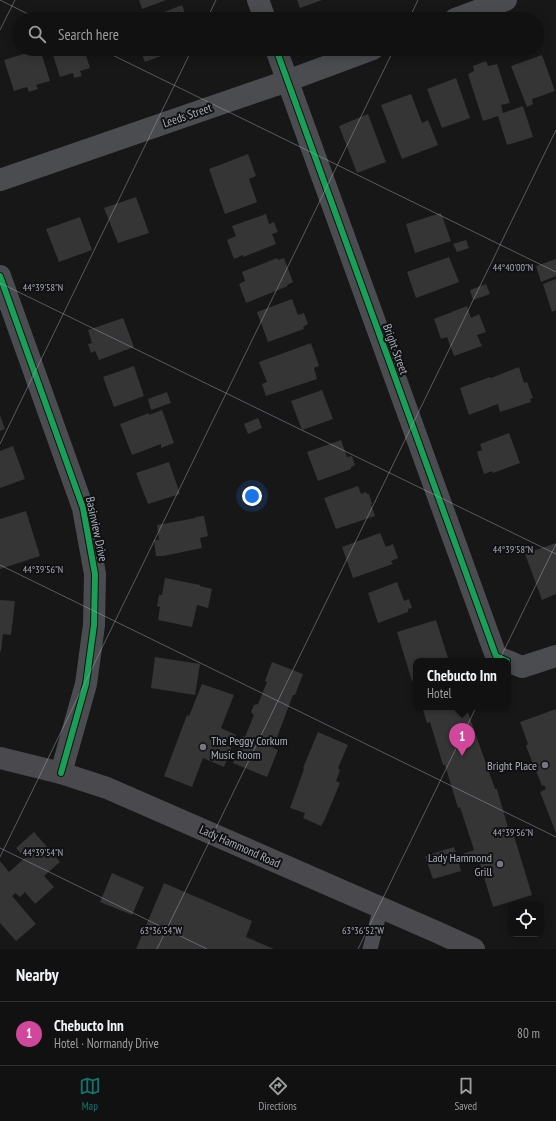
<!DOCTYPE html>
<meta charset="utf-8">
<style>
:root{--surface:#111;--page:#1a1a1a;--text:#f1f3f6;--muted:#9c9d9f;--line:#303131;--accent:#0f766e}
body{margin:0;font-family:"PT Sans Narrow",sans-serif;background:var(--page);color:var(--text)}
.controls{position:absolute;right:12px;bottom:12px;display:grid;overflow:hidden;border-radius:8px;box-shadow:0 2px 10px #0003}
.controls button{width:36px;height:36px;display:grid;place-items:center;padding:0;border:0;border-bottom:1px solid var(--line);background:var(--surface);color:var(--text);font:20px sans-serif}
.you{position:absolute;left:252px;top:496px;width:14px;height:14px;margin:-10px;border:3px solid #fff;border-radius:50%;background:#1a73e8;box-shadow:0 0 0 6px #1a73e833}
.badge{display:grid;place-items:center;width:26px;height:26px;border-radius:50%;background:var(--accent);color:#fff;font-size:13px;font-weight:700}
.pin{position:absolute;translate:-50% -33px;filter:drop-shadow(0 1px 2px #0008)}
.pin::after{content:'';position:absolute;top:21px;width:14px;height:12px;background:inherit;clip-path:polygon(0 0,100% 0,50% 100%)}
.popup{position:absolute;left:413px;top:658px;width:98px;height:52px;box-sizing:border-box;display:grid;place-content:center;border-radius:8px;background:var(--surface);filter:drop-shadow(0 1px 3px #0005);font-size:13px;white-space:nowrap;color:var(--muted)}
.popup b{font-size:15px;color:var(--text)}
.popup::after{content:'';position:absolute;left:50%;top:100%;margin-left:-8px;border:8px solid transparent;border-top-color:var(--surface)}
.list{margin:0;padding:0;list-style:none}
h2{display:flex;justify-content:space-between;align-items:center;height:52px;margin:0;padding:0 16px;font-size:17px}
h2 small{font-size:13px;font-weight:400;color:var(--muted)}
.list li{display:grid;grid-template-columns:26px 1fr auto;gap:12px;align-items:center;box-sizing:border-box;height:64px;padding:0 16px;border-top:1px solid var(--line)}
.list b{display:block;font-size:15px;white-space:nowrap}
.list p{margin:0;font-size:13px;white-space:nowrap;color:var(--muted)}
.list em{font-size:13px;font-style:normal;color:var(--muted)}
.icon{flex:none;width:22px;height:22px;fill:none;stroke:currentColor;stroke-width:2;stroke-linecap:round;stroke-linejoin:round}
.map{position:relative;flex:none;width:556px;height:949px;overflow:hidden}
.search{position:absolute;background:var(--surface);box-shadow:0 2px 10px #0003;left:12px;right:12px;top:12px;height:44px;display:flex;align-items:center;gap:10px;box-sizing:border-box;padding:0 14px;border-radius:22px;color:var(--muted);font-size:15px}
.sheet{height:116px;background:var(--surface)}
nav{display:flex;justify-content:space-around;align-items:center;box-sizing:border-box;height:56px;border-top:1px solid var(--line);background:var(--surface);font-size:11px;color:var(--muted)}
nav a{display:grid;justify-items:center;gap:2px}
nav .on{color:var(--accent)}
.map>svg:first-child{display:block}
.building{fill:#353536}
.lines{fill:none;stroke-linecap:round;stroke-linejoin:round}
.lane{stroke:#4b4c50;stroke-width:15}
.street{stroke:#4b4c50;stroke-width:22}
.secondary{stroke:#4a4a4e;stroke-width:22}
.cycleway-casing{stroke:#111113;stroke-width:8}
.cycleway{stroke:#1a9f57;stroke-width:6}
.ticks{fill:none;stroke:#a8adb8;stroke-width:1;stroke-opacity:0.45}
.poi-dot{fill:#757880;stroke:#111113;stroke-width:1.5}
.labels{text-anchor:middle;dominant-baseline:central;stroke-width:4;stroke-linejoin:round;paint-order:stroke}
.street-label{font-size:12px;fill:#a8adb8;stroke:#111113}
.poi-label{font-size:12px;fill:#a8adb8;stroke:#111113;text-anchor:end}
.ticks-label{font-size:10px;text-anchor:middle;fill:#a8adb8;stroke:#111113;stroke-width:4;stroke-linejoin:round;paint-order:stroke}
</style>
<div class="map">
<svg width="556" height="949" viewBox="0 0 556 949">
<rect width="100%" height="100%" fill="#171717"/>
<path class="building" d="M139,0h27l-24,9z
M297,0h25l-22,8z
M182,5l5,14h-41z
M40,49l10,32 -14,4 2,4 -9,3 -2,-5 -13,4 -10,-31z
M51,49h33l6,19 -10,3 2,5 -8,2 -1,-5 -13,4z
M140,49h39l2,4 -7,3 -2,-4 -27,10z
M542,55l13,36 -23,8 1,5 -6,3 -16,-41z
M486,61l2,5 9,-2 13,39 -9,2 2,8 20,-7 10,31 -26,8 -9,-29 -15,5 -15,-47 6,-3 -1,-5z
M456,78l14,40 -28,10 -15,-39z
M411,94l11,29 6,-3 10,25 -36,14 -21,-54z
M368,114l18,48 -29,11 -18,-47z
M248,154l8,22 -7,3 8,23 -32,12 -16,-45z
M136,197l13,36 -31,10 -14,-35z
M441,213l10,28 -36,12 -9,-29z
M266,214l3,10 5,-2 4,10 -6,2 4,10 -33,13v-2l-9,4 -7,-19 9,-4 -4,-10z
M80,217l12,33 -33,12 -13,-33z
M466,240l3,8 -12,4 -4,-8z
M449,257l10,25 -43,16 -9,-26z
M277,258l1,2 6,-2 9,24 -6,3 1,1 -42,17 -7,-19 6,-3 -3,-9z
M556,259v17l-15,6 -5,-16z
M556,279v31l-4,2 -9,-28z
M486,284l4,10 -17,6 -3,-10z
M292,299l6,16 6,-2 4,11 -5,3 1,2 -36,13 -11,-30z
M467,306l4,12 8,-4 7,18 -9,3 5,11 -28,10 -7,-19 -6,2 -7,-20z
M123,318l11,29 -35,13 -4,-9 -4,2 -3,-9 4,-1 -4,-13z
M311,343l8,23 -5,2 3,11 -51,17 -4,-12 5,-2 -8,-20z
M134,366l10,30 -30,11 -11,-30z
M519,367l5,16 3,-1 6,16 -3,1 1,3 -31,10 -2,-8 -29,11 -9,-27 30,-11 1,1z
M322,390l11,29 -31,11 -11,-29z
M167,392l4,11 -20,7 -3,-11z
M162,410l12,33 -13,5v-4l-29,11 -12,-31 29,-11v2z
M0,415l5,14 -5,2z
M258,418l4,10 -14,6 -4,-10z
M509,433l11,30 -27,10 -1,-2 -8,3 -7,-22 5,-2 -2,-6z
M341,440l6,17 5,-1 3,9 -4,2v2l-33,12 -11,-29z
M13,446l12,33 -25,9v-37z
M169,462l11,32 -32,10 -12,-31z
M358,486l3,8 5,-2 1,2h2l3,10h-1l4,12 -39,13 -12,-31z
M26,511l14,45 -40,13v-50z
M204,516l4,20 -8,2 2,10 -39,8h-7l-2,-16h5l-2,-15 39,-7 -1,-1z
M380,533l6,14 7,-3 5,14 -7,3 2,3 -40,14 -11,-31z
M556,543v51l-14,6 -17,-46z
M165,578l35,7v1l12,3 -4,19 -11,-3 -5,22 -34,-7 2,-13 -3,-1 2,-11h3z
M397,582l7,19 5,-2 3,9 -4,1v3l-30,11 -10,-30z
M0,600l15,1 -4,34 -8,-1 -2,17h-1z
M436,620l13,41h-33v23l-2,-4 -2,1 -15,-49z
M155,657l45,7 -5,31 -44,-7z
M272,662l31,12 -8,21h-2l-20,53 5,2 -11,27 -34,-14 10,-27 2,1 9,-22 -3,-3 3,-7 4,-1 9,-22 -2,-1z
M202,684l32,11 -13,33 15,7 -12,32 -21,-9 -11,29 -28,-11 23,-61 2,1z
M422,707h44l29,82h2l14,49 3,-2 18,59 -39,12 -15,-50 -19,6 2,8 -28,8 -8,-23 29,-9 3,9 17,-6 -14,-43 -2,1 -13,-43h-2l-13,-43 -3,1z
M556,709v124l-16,-41 6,-3 -2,-4 -2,1 -16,-40 2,-2 -8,-22z
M318,732l30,13 -10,23 2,2 -4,11 4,2 -15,36 -4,7 -18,-8 2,-5 -15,-5 14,-39 -1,-1z
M34,832l26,30 -16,14 10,11 -19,17 -10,-12 -5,5 -5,-4 -3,3 24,28 -20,17 -16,-18v-62l9,11 16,-14 -9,-10z
M112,873l32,14 -12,28 -32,-13z
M164,883l88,38 -6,16 28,12h-138z"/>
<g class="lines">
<path class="lane" d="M370,949l11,-42"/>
<path class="street" d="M258,0l7,19
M455,19l51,-19
M276,49l220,607 11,5
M0,180l287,-99 86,-32
M0,276l83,232 12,66 -1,51 -8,59 -25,89
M508,661l14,6 34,-11"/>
<path class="secondary" d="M0,758l61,15 46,15 332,145 35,16"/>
<defs>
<path id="cycleway" d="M276,49l220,607 11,5
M0,276l83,232 12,66 -1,51 -8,59 -25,89"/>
</defs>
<use href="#cycleway" class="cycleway-casing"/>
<use href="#cycleway" class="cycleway"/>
</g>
<path class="ticks" d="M0,0l38,19M207,19l9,-19M409,19l9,-19M0,30l15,-30M100,49l456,223M0,283l556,271M0,444l192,-395M0,565l556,272M0,848l207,101M0,857l394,-808M157,949l399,-819M358,949l198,-405"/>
<g class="poi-dot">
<circle cx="203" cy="747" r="4"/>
<circle cx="545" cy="765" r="4"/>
<circle cx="500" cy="864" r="4"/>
</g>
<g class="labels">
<g class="street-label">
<text transform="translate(187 115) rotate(-19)">Leeds Street</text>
<text transform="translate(396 349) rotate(70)">Bright Street</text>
<text transform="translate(97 529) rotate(78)">Basinview Drive</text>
<text transform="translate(240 846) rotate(24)">Lady Hammond Road</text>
</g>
<g class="poi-label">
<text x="211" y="740" text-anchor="start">The Peggy Corkum<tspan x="211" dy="14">Music Room</tspan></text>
<text x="537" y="765">Bright Place</text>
<text x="492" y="857">Lady Hammond<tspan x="492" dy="14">Grill</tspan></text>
</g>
</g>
<g class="ticks-label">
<text x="513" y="271">44°40'00"N</text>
<text x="43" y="291">44°39'58"N</text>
<text x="513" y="553">44°39'58"N</text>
<text x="43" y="573">44°39'56"N</text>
<text x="513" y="836">44°39'56"N</text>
<text x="43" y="856">44°39'54"N</text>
<text x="161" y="934">63°36'54"W</text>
<text x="363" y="934">63°36'52"W</text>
</g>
</svg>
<div class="controls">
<button><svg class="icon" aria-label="locate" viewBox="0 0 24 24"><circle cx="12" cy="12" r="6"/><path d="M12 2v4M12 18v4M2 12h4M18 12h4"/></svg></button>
</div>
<div class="you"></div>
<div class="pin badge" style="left:462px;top:756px;background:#d1479c">1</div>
<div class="popup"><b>Chebucto Inn</b>Hotel</div>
<div class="search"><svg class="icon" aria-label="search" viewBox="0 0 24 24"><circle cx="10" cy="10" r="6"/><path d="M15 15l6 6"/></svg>Search here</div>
</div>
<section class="sheet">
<h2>Nearby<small></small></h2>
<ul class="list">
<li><span class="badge" style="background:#d1479c">1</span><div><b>Chebucto Inn</b><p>Hotel · Normandy Drive</p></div><em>80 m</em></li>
</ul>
</section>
<nav>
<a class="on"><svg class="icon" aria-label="map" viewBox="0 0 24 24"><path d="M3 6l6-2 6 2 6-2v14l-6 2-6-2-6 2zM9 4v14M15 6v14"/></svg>Map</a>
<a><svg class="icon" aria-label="directions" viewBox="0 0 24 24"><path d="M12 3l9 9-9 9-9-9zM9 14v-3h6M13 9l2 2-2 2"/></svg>Directions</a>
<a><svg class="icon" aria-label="saved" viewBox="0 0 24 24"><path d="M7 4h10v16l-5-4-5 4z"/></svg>Saved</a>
</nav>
